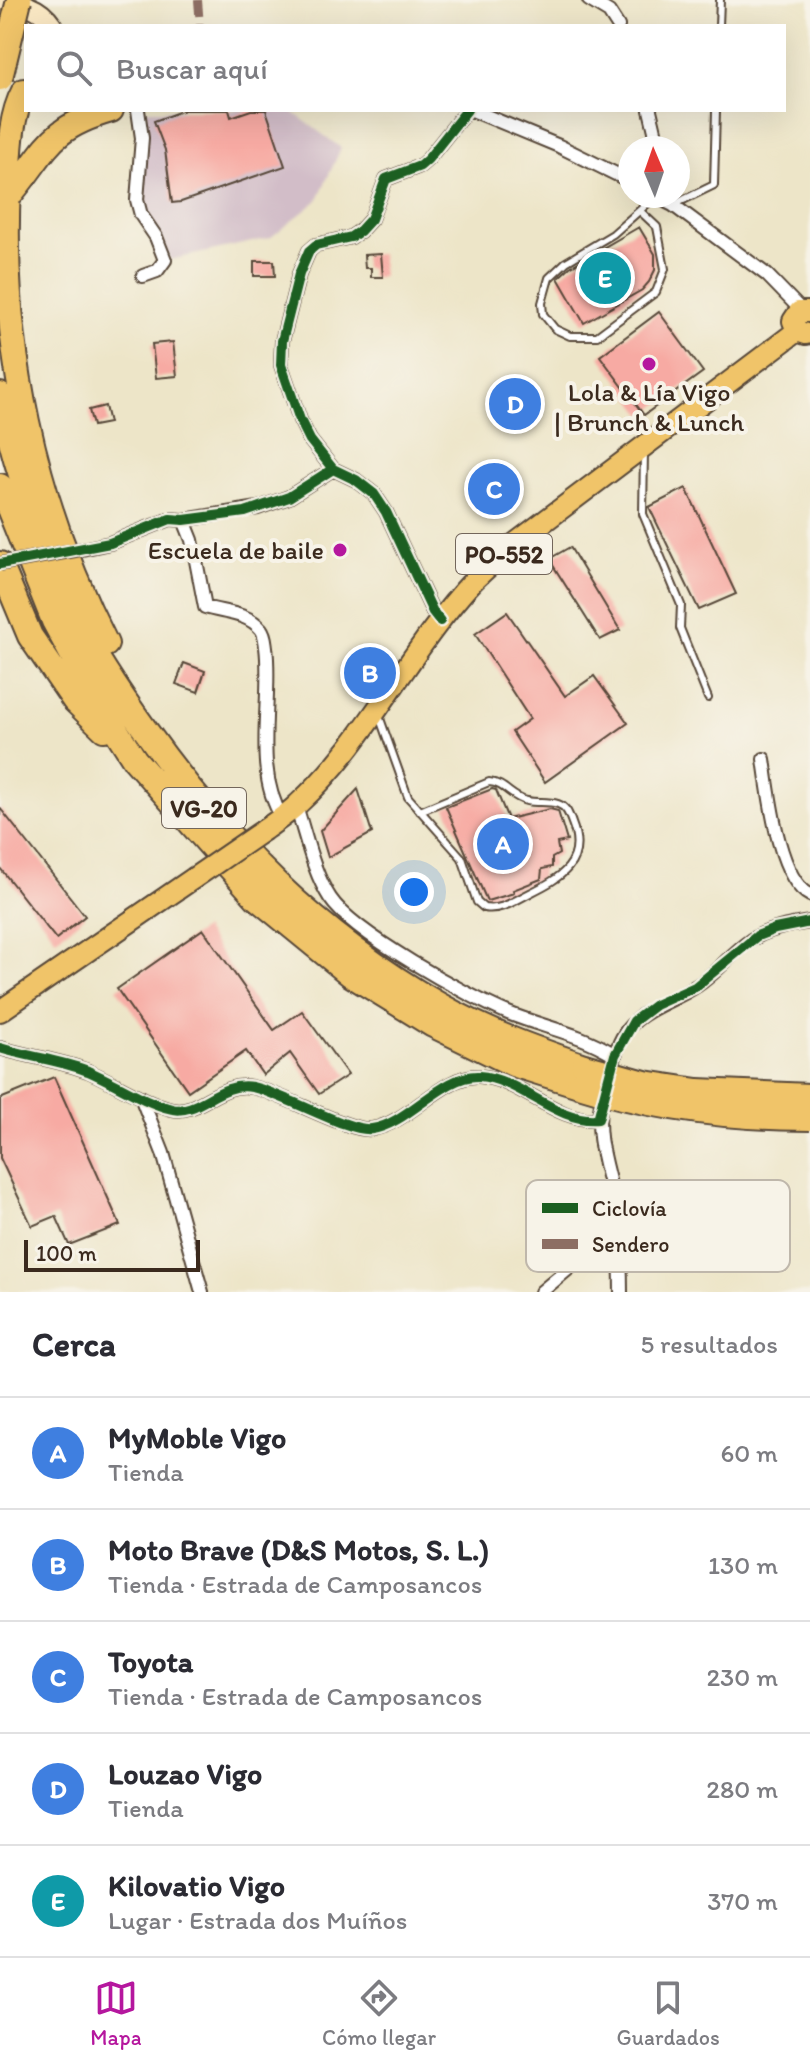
<!DOCTYPE html>
<html lang="es">
<meta charset="utf-8">
<style>
:root{--surface:#fff;--page:#f7f7f7;--text:#2b2b33;--muted:#7c7c81;--line:#e1e1e2;--accent:#b5179e}
body{margin:0;font-family:Itim,sans-serif;background:var(--page);color:var(--text)}
.compass{position:absolute;left:618px;top:136px;width:72px;height:72px;border-radius:50%;background:var(--surface);box-shadow:0 8px 32px #0002;rotate:358deg}
.scale{position:absolute;left:24px;bottom:20px;width:176px;box-sizing:border-box;padding-left:8px;border:4px solid #3b2a1e;border-top:0;font-size:22px;line-height:28px;white-space:nowrap;color:#3b2a1e;-webkit-text-stroke:6px #f7f3e8;paint-order:stroke}
.you{position:absolute;left:414px;top:892px;width:28px;height:28px;margin:-20px;border:6px solid #fff;border-radius:50%;background:#1a73e8;box-shadow:0 0 0 12px #1a73e833}
.badge{display:grid;place-items:center;width:52px;height:52px;border-radius:50%;background:var(--accent);color:#fff;font-size:26px;font-weight:700}
.pin{position:absolute;translate:-50% -50%;border:4px solid #fff;box-shadow:0 2px 8px #0006}
.list{margin:0;padding:0;list-style:none}
h2{display:flex;justify-content:space-between;align-items:center;height:104px;margin:0;padding:0 32px;font-size:34px}
h2 small{font-size:26px;font-weight:400;color:var(--muted)}
.list li{display:grid;grid-template-columns:52px 1fr auto;gap:24px;align-items:center;box-sizing:border-box;height:112px;padding:0 32px;border-top:2px solid var(--line)}
.list b{display:block;font-size:30px;white-space:nowrap}
.list p{margin:0;font-size:26px;white-space:nowrap;color:var(--muted)}
.list em{font-size:26px;font-style:normal;color:var(--muted)}
.icon{flex:none;width:44px;height:44px;fill:none;stroke:currentColor;stroke-width:2;stroke-linecap:round;stroke-linejoin:round}
.map{position:relative;flex:none;width:810px;height:1292px;overflow:hidden}
.search{position:absolute;background:var(--surface);box-shadow:0 8px 32px #0002;left:24px;right:24px;top:24px;height:88px;display:flex;align-items:center;gap:20px;box-sizing:border-box;padding:0 28px;border-radius:0px;color:var(--muted);font-size:30px}
.sheet{height:664px;background:var(--surface)}
nav{display:flex;justify-content:space-around;align-items:center;box-sizing:border-box;height:112px;border-top:2px solid var(--line);background:var(--surface);font-size:22px;color:var(--muted)}
nav a{display:grid;justify-items:center;gap:4px}
nav .on{color:var(--accent)}
.map>svg:first-child{display:block}
.industrial{fill:#d2bdc8}
.building{fill:#f7aaa3}
.lines{fill:none;stroke-linecap:round;stroke-linejoin:round}
.lane-casing{stroke:#564638;stroke-width:10}
.street-casing{stroke:#564638;stroke-width:16}
.secondary-casing{stroke:#564638;stroke-width:22}
.primary-casing{stroke:#564638;stroke-width:24}
.highway-casing{stroke:#564638;stroke-width:28}
.lane{stroke:#fff;stroke-width:6}
.street{stroke:#fff;stroke-width:12}
.secondary{stroke:#f9e7c3;stroke-width:18}
.primary{stroke:#f0c469;stroke-width:20}
.highway{stroke:#f0c469;stroke-width:24}
.street-bridge-casing{stroke:#564638;stroke-width:16;stroke-linecap:butt}
.primary-bridge-casing{stroke:#564638;stroke-width:24;stroke-linecap:butt}
.highway-bridge-casing{stroke:#564638;stroke-width:28;stroke-linecap:butt}
.street-bridge{stroke:#fff;stroke-width:12}
.primary-bridge{stroke:#f0c469;stroke-width:20}
.highway-bridge{stroke:#f0c469;stroke-width:24}
.quiet{stroke:#8d6e63;stroke-width:8;stroke-dasharray:16 8;stroke-linecap:butt}
.cycleway-casing{stroke:#f7f3e8;stroke-width:15}
.cycleway{stroke:#1b5e20;stroke-width:10}
.poi-dot{fill:#b5179e;stroke:#f7f3e8;stroke-width:3}
.labels{text-anchor:middle;dominant-baseline:central;stroke-width:8;stroke-linejoin:round;paint-order:stroke}
.shield{fill:#f7f3e8;stroke:#73665b;stroke-width:2}
.shield-label{font-size:24px;font-weight:bold;fill:#3b2a1e}
.poi-label{font-size:26px;fill:#3b2a1e;stroke:#f7f3e8}
.key{fill:#f7f3e8;stroke:#bfb7ab;stroke-width:2}
.key-label{font-size:22px;fill:#3b2a1e}
</style>
<div class="map">
<svg width="810" height="1292" viewBox="0 0 810 1292">
<rect width="100%" height="100%" fill="#f7f3e8"/>
<filter id="ink" filterUnits="userSpaceOnUse"><feTurbulence type="fractalNoise" baseFrequency=".0125" numOctaves="2"/><feDisplacementMap in="SourceGraphic" scale="16" xChannelSelector="R" yChannelSelector="G"/><feConvolveMatrix kernelMatrix="1 2 1 2 8 2 1 2 1" color-interpolation-filters="sRGB"/></filter>
<filter id="wash" filterUnits="userSpaceOnUse"><feTurbulence type="fractalNoise" baseFrequency=".006" numOctaves="4" result="noise"/><feDisplacementMap in="SourceGraphic" scale="32" xChannelSelector="R" yChannelSelector="G"/><feGaussianBlur stdDeviation="1.8" result="paint"/><feColorMatrix in="noise" values="0 0 0 0 0 0 0 0 0 0 0 0 0 0 0 0 0 1.4 0 .05"/><feComposite in="paint" operator="in"/></filter>
<g filter="url(#wash)">
<rect width="100%" height="100%" fill="#ede5c8"/>
<path class="industrial" d="M145,110h145l51,38 -24,53 -47,37 -100,22 -25,-46 -5,-34 5,-26z"/>
<g id="blocks">
<path class="building" d="M184,110h45l2,7 20,-7h15l19,56 -104,36 -9,1 -7,-53 -11,-29z
M639,227l16,27v16l-6,12 -7,8 -58,33 -26,-45 12,-11z
M381,254l2,23h-12v-9h-6l-1,-13z
M254,261h20l1,15h-21z
M659,312l44,60 -59,43 -44,-59z
M173,342l4,34 -21,2 -4,-34z
M105,406l4,17 -16,3 -4,-16z
M686,488l50,106 -37,16 -50,-103z
M570,547l50,83 -20,10 -51,-81z
M507,612l58,84 29,-20 34,47 -83,59 -33,-50 18,-13 -55,-85z
M184,663l21,8 -7,21 -22,-8z
M358,789l14,44 -44,24 -8,-26z
M492,789l4,1 12,29 42,-10 8,2 9,30 -10,2 2,11 -7,4v9l-10,2 -1,10 -28,11 1,3 -27,8 -41,-94z
M0,808l85,108 -29,23 -56,-71z
M203,929l71,101 28,-19 46,64 -29,19 -29,-41 -27,22 -17,-24 -58,40 -71,-102z
M54,1077l66,148 -51,20 -13,-29 -24,10 -32,-68v-59z"/>
</g>
</g>
<g filter="url(#ink)">
<use href="#blocks" fill-opacity="0" stroke="#564638" stroke-width="2"/>
<g class="lines">
<defs>
<path id="lane" d="M719,26l1,-26
M673,205l41,-20 2,-75
M640,211l17,16 8,42 -9,23 -59,44h-27l-15,-7 -12,-15 -1,-11 7,-25 17,-16 47,-28 43,-38
M644,451l-1,63 38,91 -1,23 28,70
M378,713l30,84 54,61 15,44 7,6c17,3 30,-7 46,-15 30,-15 58,-30 42,-70 -3,-8 -5,-16 -14,-19 -10,-3 -21,-1 -31,-3 -16,-3 -22,-18 -38,-19l-69,29"/>
<path id="street" d="M589,0l20,12 9,14
M138,110l4,28 -5,62 4,15 15,22 9,23 -8,11 -14,5
M472,110l87,36 71,35
M650,110l9,38
M655,196l18,9 94,70 35,36
M333,469l-23,-29 -10,-20 -19,-55 1,-24 17,-67 10,-23 7,-6 35,-8 9,-6 11,-12 15,-40 34,-13 8,-7 39,-49
M184,520l8,20 13,67c18,6 42,5 56,22 4,5 4,11 5,18 7,52 -14,123 16,170
M82,549l28,-6 60,-24 14,1 74,-12 31,-11 44,-28 23,11 18,14 12,18 47,100 7,9
M764,759c5,34 14,120 46,136
M296,806c10,30 17,66 34,92 23,35 137,98 178,115 37,15 72,20 107,42
M0,1048c29,9 60,12 88,23 28,12 55,31 84,38 27,6 47,-28 80,-22 30,6 98,46 120,42 36,-5 71,-55 107,-53 42,3 77,47 119,43
M614,1060c12,-51 47,-51 84,-75 19,-13 34,-32 53,-45 17,-11 39,-15 59,-18
M141,1097l22,56 39,139
M601,1103c-7,35 7,66 13,100 5,29 7,60 7,89
M546,1195l50,24 21,14
M541,1292l32,-27 45,-21"/>
<path id="secondary" d="M0,6c22,-6 40,1 53,20"/>
<path id="primary" d="M806,334l-9,-3 -4,-10 6,-9h11
M264,830c11,-8 24,-16 34,-26 70,-64 110,-153 175,-223 11,-11 24,-22 36,-33l288,-217
M0,1011l194,-133"/>
<path id="highway" d="M24,91c-15,28 -14,65 -16,96 -8,158 26,316 98,457
M7,198c41,-47 38,-69 104,-88
M0,395c12,59 30,112 52,168 7,18 13,38 23,56 20,39 45,76 71,112 80,112 172,205 293,274 45,26 96,44 145,61
M0,486l54,135 42,78 39,61 122,138 93,76 83,51 80,39 66,21
M0,564l30,72 44,64 30,29"/>
</defs>
<use href="#lane" class="lane-casing"/>
<use href="#street" class="street-casing"/>
<use href="#secondary" class="secondary-casing"/>
<use href="#primary" class="primary-casing"/>
<use href="#highway" class="highway-casing"/>
<use href="#lane" class="lane"/>
<use href="#street" class="street"/>
<use href="#secondary" class="secondary"/>
<use href="#primary" class="primary"/>
<use href="#highway" class="highway"/>
<defs>
<path id="street-bridge" d="M0,564l82,-15"/>
<path id="primary-bridge" d="M194,878l70,-48"/>
<path id="highway-bridge" d="M0,78l19,-78
M584,1066l61,17 53,8 112,5
M579,1085c76,24 153,33 231,33"/>
</defs>
<use href="#street-bridge" class="street-bridge-casing"/>
<use href="#primary-bridge" class="primary-bridge-casing"/>
<use href="#highway-bridge" class="highway-bridge-casing"/>
<use href="#street-bridge" class="street-bridge"/>
<use href="#primary-bridge" class="primary-bridge"/>
<use href="#highway-bridge" class="highway-bridge"/>
<path class="quiet" d="M198,0l2,26"/>
<defs>
<path id="cycleway" d="M333,469l-23,-29 -10,-20 -19,-55 1,-24 17,-67 10,-23 7,-6 35,-8 9,-6 11,-12 15,-40 34,-13 8,-7 39,-49
M0,564l110,-21 60,-24 14,1 61,-8 44,-15 44,-28 23,11 18,14 12,18 47,100 7,9
M0,1048c29,9 60,12 88,23 28,12 55,31 84,38 27,6 47,-28 80,-22 30,6 98,46 120,42 36,-5 71,-55 107,-53 42,3 77,47 119,43l17,-64 19,-34 21,-16 40,-18 62,-51 18,-7 35,-7"/>
</defs>
<use href="#cycleway" class="cycleway-casing"/>
<use href="#cycleway" class="cycleway"/>
</g>
</g>
<g class="poi-dot">
<circle cx="649" cy="364" r="8"/>
<circle cx="340" cy="550" r="8"/>
</g>
<g class="labels">
<g class="shield">
<rect x="456" y="534" width="96" height="40" rx="6"/>
<rect x="162" y="788" width="84" height="40" rx="6"/>
</g>
<g class="shield-label">
<text x="504" y="554">PO-552</text>
<text x="204" y="808">VG-20</text>
</g>
<g class="poi-label">
<text x="649" y="392">Lola &amp; Lía Vigo<tspan x="649" dy="30">| Brunch &amp; Lunch</tspan></text>
<text x="324" y="550" text-anchor="end">Escuela de baile</text>
</g>
</g>
<rect x="526" y="1180" width="264" height="92" rx="12" class="key"/>
<rect x="542" y="1203" width="36" height="10" fill="#1b5e20"/>
<rect x="542" y="1239" width="36" height="10" fill="#8d6e63"/>
<g class="key-label">
<text x="592" y="1216">Ciclovía</text>
<text x="592" y="1252">Sendero</text>
</g>
</svg>
<svg class="compass" viewBox="-18 -18 36 36"><path d="M0-13l5 13h-10z" fill="#e53935"/><path d="M0 13l5-13h-10z" fill="#7c7c81"/></svg>
<div class="scale">100 m</div>
<div class="you"></div>
<div class="pin badge" style="left:503px;top:844px;background:#3f7fe0">A</div>
<div class="pin badge" style="left:370px;top:673px;background:#3f7fe0">B</div>
<div class="pin badge" style="left:494px;top:489px;background:#3f7fe0">C</div>
<div class="pin badge" style="left:515px;top:404px;background:#3f7fe0">D</div>
<div class="pin badge" style="left:605px;top:278px;background:#0f9aa8">E</div>
<div class="search"><svg class="icon" aria-label="search" viewBox="0 0 24 24"><circle cx="10" cy="10" r="6"/><path d="M15 15l6 6"/></svg>Buscar aquí</div>
</div>
<section class="sheet">
<h2>Cerca<small>5 resultados</small></h2>
<ul class="list">
<li><span class="badge" style="background:#3f7fe0">A</span><div><b>MyMoble Vigo</b><p>Tienda</p></div><em>60 m</em></li>
<li><span class="badge" style="background:#3f7fe0">B</span><div><b>Moto Brave (D&amp;S Motos, S. L.)</b><p>Tienda · Estrada de Camposancos</p></div><em>130 m</em></li>
<li><span class="badge" style="background:#3f7fe0">C</span><div><b>Toyota</b><p>Tienda · Estrada de Camposancos</p></div><em>230 m</em></li>
<li><span class="badge" style="background:#3f7fe0">D</span><div><b>Louzao Vigo</b><p>Tienda</p></div><em>280 m</em></li>
<li><span class="badge" style="background:#0f9aa8">E</span><div><b>Kilovatio Vigo</b><p>Lugar · Estrada dos Muíños</p></div><em>370 m</em></li>
</ul>
</section>
<nav>
<a class="on"><svg class="icon" aria-label="map" viewBox="0 0 24 24"><path d="M3 6l6-2 6 2 6-2v14l-6 2-6-2-6 2zM9 4v14M15 6v14"/></svg>Mapa</a>
<a><svg class="icon" aria-label="directions" viewBox="0 0 24 24"><path d="M12 3l9 9-9 9-9-9zM9 14v-3h6M13 9l2 2-2 2"/></svg>Cómo llegar</a>
<a><svg class="icon" aria-label="saved" viewBox="0 0 24 24"><path d="M7 4h10v16l-5-4-5 4z"/></svg>Guardados</a>
</nav>
